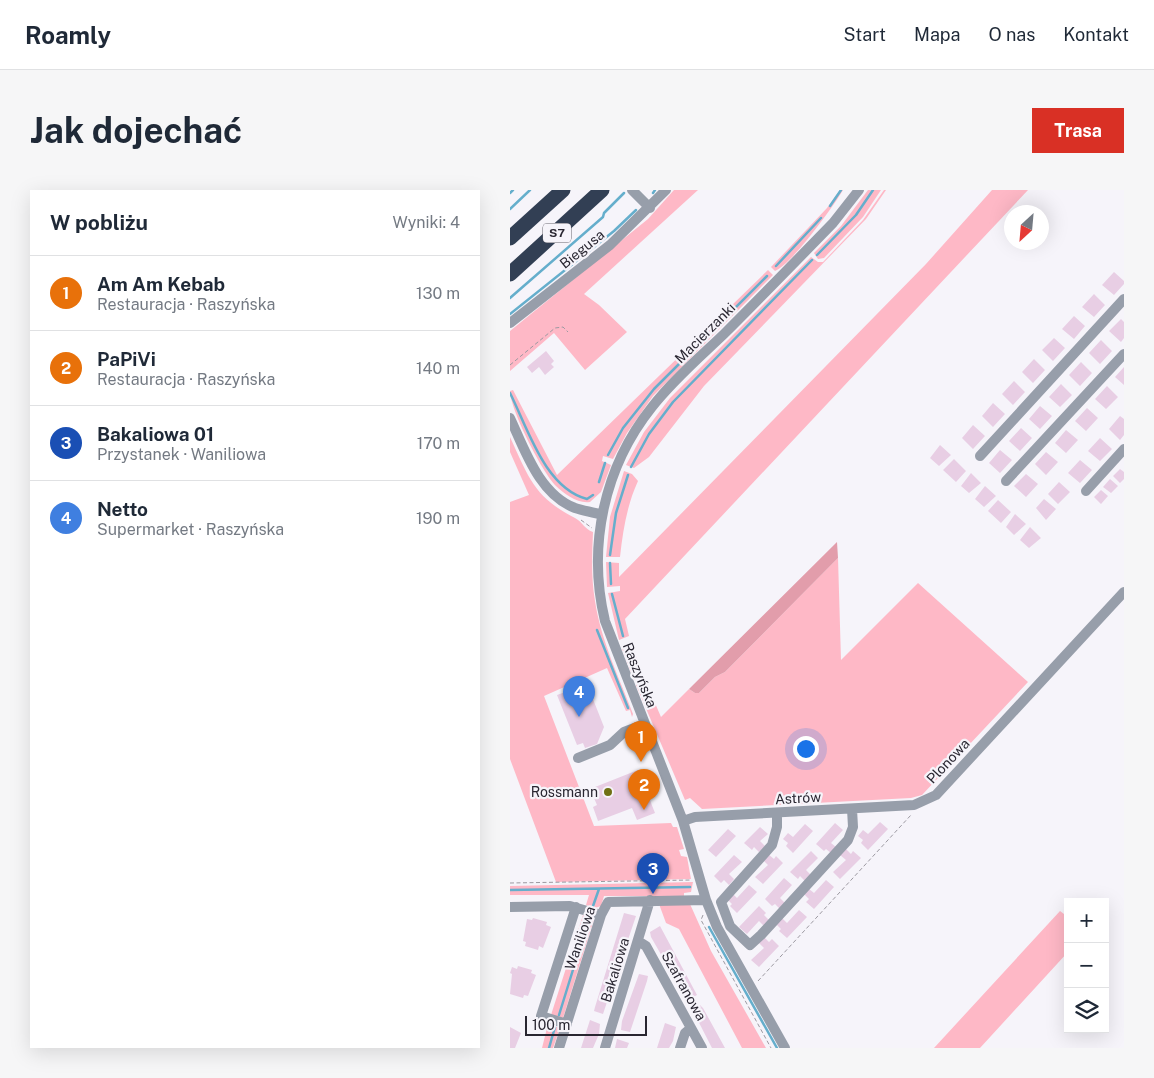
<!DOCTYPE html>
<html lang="pl">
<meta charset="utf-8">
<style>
:root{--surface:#fff;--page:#f6f6f7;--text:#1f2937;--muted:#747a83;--line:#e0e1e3;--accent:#d93025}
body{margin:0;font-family:"Public Sans",sans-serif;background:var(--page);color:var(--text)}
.controls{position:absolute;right:15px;bottom:15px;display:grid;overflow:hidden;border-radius:0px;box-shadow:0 5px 20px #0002}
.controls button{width:45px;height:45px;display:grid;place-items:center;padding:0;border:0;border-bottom:1px solid var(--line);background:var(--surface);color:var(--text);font:25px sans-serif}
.compass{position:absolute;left:494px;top:15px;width:45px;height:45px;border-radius:50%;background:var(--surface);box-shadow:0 5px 20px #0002;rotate:206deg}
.scale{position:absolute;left:15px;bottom:12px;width:122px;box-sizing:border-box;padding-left:5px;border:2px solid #292631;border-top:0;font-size:14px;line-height:18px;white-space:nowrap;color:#292631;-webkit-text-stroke:4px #f6f4fa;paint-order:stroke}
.you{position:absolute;left:295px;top:558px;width:18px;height:18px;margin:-12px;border:4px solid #fff;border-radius:50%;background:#1a73e8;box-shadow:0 0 0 8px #1a73e833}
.badge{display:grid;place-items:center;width:32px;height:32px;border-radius:50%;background:var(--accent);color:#fff;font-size:16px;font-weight:700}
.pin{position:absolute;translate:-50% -41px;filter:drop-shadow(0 1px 2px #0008)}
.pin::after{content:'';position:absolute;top:26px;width:18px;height:15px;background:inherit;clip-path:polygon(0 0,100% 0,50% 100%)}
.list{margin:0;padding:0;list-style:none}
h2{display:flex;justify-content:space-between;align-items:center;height:65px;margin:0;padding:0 20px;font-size:21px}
h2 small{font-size:16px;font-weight:400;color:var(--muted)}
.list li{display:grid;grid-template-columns:32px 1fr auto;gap:15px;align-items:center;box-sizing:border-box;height:75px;padding:0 20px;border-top:1px solid var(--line)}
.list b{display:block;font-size:19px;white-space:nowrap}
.list p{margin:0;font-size:16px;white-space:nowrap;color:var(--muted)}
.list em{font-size:16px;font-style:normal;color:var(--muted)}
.icon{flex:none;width:28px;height:28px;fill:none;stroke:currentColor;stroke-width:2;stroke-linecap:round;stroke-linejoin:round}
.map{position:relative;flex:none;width:614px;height:858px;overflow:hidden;border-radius:0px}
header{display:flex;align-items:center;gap:30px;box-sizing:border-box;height:70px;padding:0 25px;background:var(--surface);border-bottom:1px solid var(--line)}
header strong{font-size:24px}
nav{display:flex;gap:28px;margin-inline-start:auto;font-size:18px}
.intro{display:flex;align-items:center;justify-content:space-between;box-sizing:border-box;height:120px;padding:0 30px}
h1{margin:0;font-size:35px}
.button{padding:12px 22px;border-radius:0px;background:var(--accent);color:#fff;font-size:18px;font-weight:700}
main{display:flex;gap:30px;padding:0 30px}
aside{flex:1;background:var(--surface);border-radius:0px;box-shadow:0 5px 20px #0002}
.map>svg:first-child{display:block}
.green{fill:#feb8c6}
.forest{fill:#e29dab}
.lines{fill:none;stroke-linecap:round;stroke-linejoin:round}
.stream{stroke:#65aecc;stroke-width:2.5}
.building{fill:#e8cee4}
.path{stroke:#9c99a1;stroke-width:1;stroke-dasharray:4 2.5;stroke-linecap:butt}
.minor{stroke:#979eaa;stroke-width:10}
.highway{stroke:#323f54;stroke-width:15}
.poi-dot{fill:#6f7014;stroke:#f6f4fa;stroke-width:2}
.labels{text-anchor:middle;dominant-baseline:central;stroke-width:4.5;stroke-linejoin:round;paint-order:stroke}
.shield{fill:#f6f4fa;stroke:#66646d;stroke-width:1}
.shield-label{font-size:12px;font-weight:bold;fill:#292631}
.street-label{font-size:14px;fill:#292631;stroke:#f6f4fa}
.poi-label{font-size:14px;fill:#292631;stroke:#f6f4fa;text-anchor:end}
</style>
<header>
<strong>Roamly</strong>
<nav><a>Start</a><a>Mapa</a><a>O nas</a><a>Kontakt</a></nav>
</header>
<div class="intro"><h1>Jak dojechać</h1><a class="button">Trasa</a></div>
<main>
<aside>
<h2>W pobliżu<small>Wyniki: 4</small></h2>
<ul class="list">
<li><span class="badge" style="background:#e8710a">1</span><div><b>Am Am Kebab</b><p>Restauracja · Raszyńska</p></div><em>130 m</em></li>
<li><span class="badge" style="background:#e8710a">2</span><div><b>PaPiVi</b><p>Restauracja · Raszyńska</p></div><em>140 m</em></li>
<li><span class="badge" style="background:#1a4fb4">3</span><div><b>Bakaliowa 01</b><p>Przystanek · Waniliowa</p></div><em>170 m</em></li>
<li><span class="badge" style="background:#3f7fe0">4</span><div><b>Netto</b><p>Supermarket · Raszyńska</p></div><em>190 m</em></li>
</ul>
</aside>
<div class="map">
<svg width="614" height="858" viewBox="0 0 614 858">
<rect width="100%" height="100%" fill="#f6f4fa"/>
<path class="green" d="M164,0h24l-114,104 15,11 28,27 -42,38 -31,-37 -44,38v-40l138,-112z
M330,0h3c-10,17 -52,75 -68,81l-4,-4 56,-59z
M358,0h13l-18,27 -39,41 -6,1 -4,-6 27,-27z
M374,0h2l-20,29 -162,167 -55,71 -15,11 -8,-3 18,-33 26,-34 141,-141 7,5h5l40,-42z
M482,0h36l-403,429 4,17 -10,4 -11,-47 12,-2v-5l-13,1 -1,-25 13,1v14l307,-313z
M258,80l5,5 -120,121 -26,37 -14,26 -10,-3 -1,5 9,4 -10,27 -11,10c-12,2 -26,-8 -34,-16 -14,-14 -46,-77 -46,-95l3,-1 44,85z
M0,247c19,41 24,60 65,81 8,4 9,11 18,14 -1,23 -2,46 2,69 6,40 24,76 38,113l-1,3 -2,-7 -4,1 -19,-43 -63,28 50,130 77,-3 2,4h4l7,22 -5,1 2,6 6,1 4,22 -135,3 -46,-123v-257l19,-7 -19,-43z
M114,281l8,3 6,7c-11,24 -15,49 -18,76h-14l4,-40z
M328,368l3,102 77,-77 110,99 -106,113 -11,3 -209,11 -12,-11 -5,2 -49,-115 9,-5 16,37 28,-28 6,4h4l16,-16 10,-5z
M121,451l12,35 -9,4 -13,-34z
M183,692l-2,10 -7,1v3h-80l-3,10 -6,2 -9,-3 3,-10h-79v-9z
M149,714h31l21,47 55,97h-24l-63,-119 -13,-6z
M550,721l8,6v35l-88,96h-46z
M73,725l11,4 -31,99 -12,-3z
M38,834l12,4 -7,20h-11z"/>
<path class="forest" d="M327,352l1,16 -113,114 -10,5 -16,16h-4l-6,-4z"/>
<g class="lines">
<path class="stream" d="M0,3l3,-3
M143,3l2,-3
M320,16l11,-16
M0,19l20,-19
M307,65l39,-40 17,-25
M266,76l45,-48
M0,108l93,-81 1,-4 20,-20
M0,124l104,-83 22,-21
M0,203c18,36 35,95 77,106l6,-4
M98,265l15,-27 31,-39 113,-113
M121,277l18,-33 24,-32 139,-142
M89,292l6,-19
M100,365l6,-42 12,-38
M100,373l1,21
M102,404l11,42
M87,440l31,78
M116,456l11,31
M130,494l4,12
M0,700l180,-3
M83,716l6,-17
M199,737l68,121
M49,825l30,-97
M39,858l6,-21"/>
</g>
<path class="building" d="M604,82l10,9v3l-10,11 -12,-10z
M584,104l11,11 -11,12 -12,-10z
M564,126l11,10 -11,13 -12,-10z
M611,129l3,3v16l-3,4 -12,-11z
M544,148l11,10 -12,13 -11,-11z
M591,150l11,11 -12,13 -11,-11z
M36,161l8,10 -3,3 3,3 -9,8 -6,-8 -7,6 -5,-6z
M524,169l11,11 -12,13 -11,-11z
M571,172l11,11 -12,13 -11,-11z
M614,177v18l-9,-8z
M504,191l11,11 -12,13 -11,-11z
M551,194l11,11 -12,12 -11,-10z
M597,196l11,11 -12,12 -11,-10z
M483,213l12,11 -12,13 -11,-11z
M530,216l12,10 -12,13 -11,-10z
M577,218l11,10 -12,13 -11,-10z
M610,226l4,3v16l-4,5 -11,-11z
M463,235l12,11 -12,13 -11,-11z
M511,238l11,10 -12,13 -11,-10z
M556,240l12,10 -12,13 -11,-10z
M590,248l12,11 -12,12 -12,-10z
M430,255l11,10 -12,11 -9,-8z
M490,260l12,10 -12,13 -11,-10z
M536,262l12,10 -12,13 -11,-11z
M444,269l12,12 -10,11 -13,-12z
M570,270l12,10 -12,13 -12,-10z
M610,279l4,3v7l-4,4 -7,-7z
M461,283l10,10 -12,10 -8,-7z
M516,284l12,10 -12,13 -12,-11z
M600,289l8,7 -7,7 -8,-6z
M549,292l11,10 -12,12 -10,-10z
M475,296l11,10 -12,11 -9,-8z
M591,300l7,6 -7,8 -7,-7z
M534,309l12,10 -10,11 -10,-12z
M488,310l13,12 -10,11 -13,-12z
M505,324l11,10 -12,11 -8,-8z
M520,337l11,11 -12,10 -9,-8z
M77,494l17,43 -7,17 -12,4 -2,-5 -6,2 -20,-50z
M128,580l17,43 -18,7 -5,-12 -34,13 -5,-14 4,-2 -7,-16z
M370,632l8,7 -20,21 -7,-7 2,-3 -5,-4 5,-6 5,4z
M325,633l8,7 -12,13 5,4 -5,6 -5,-4 -2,2 -8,-7z
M295,634l8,7 -20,22 -7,-7 2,-3 -5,-4 5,-6 5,4z
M250,637l8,7 -8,7 5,5 -6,6 -5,-5 -2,3 -8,-7z
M218,639l8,7 -20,21 -8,-7z
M336,659l5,5 2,-3 8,7 -21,21 -7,-7 13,-12 -6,-5z
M301,661l7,7 -12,12 5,5 -6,6 -5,-5 -2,3 -8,-7z
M258,664l6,5 2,-3 7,7 -20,21 -8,-7 13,-12 -5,-5z
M224,665l8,7 -13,12 5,5 -5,6 -5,-5 -3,3 -7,-7z
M274,688l8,7 -12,13 5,5 -5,6 -5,-5 -3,2 -7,-7z
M316,690l8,7 -20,22 -8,-7 3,-3 -5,-5 5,-5 5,4z
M239,695l8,7 -20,21 -7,-7 2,-2 -5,-5 5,-6 5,5z
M249,716l7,7 -2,2 5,5 -5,6 -5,-5 -12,13 -8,-7z
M289,720l8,7 -20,21 -8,-7 2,-2 -5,-5 6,-6 5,5z
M114,723l12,3 -33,98 -9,-3 1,-4z
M23,728l14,4 -1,3 5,2 -8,21 -4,-2 -1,4 -13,-4 1,-4 -3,-1 4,-22 5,1z
M150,736l37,69 -10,5 -36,-63 -1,-5z
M254,747l5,5 3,-3 7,7 -20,21 -8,-7 13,-12 -5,-5z
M8,776l14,4 -1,3 5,2 -8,21 -4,-1 -1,3 -13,-4 2,-20 -2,-1 2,-6 5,2z
M129,784l9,2 -1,5 -17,51 -9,-2 1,-9z
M190,815l3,3 22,40h-13l-20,-39z
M80,830l10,4 -1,10 -6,14h-12z
M155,833l11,4 -3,14 -4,7h-12z
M0,837l11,6 -6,15h-5z
M107,849l12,4 -2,5h-12z"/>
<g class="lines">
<path class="path" d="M0,175l45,-37 8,-1 5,5
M71,330l11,8
M0,693l182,-3
M193,725l-2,5 70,128
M248,791l153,-166"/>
<path class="minor" d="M122,0l18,18
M0,133l100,-78 56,-55
M0,228c15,32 29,76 65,90 9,3 18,4 27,7
M470,266l144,-157
M496,291l118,-127
M576,301l38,-42
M68,568l32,-13 14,-13 21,-8
M267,623v14l-5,18 -51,57 9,24 20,19 11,-10 87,-95 5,-13 -1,-18
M173,631l12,-4 219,-12 22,-10 188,-203
M0,717l60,-1 31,9
M128,751l8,5 56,102
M57,834l-26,-8 35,-109
M49,858l42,-133 7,-13 98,-2
M95,858l45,-148
M170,858l5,-15 6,-5
M275,858l-68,-121 -11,-27 -23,-79 -78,-200c-18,-75 -1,-154 47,-214 21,-27 48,-50 72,-73 37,-37 73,-74 109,-111l26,-33"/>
<path class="highway" d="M0,48l53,-48
M0,84l92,-84"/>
</g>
<circle class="poi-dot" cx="98" cy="602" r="5"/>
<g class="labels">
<rect class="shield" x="33" y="33.5" width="28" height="19" rx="4"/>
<g class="shield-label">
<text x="47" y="43">S7</text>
</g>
<g class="street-label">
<text transform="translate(72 59) rotate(-39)">Biegusa</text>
<text transform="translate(195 143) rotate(-45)">Macierzanki</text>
<text transform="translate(130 485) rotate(68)">Raszyńska</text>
<text transform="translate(438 571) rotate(-47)">Plonowa</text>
<text transform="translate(288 608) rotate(-3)">Astrów</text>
<text transform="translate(70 748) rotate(-71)">Waniliowa</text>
<text transform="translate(105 780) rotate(-73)">Bakaliowa</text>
<text transform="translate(174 796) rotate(61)">Szafranowa</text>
</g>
<g class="poi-label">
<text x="88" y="602">Rossmann</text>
</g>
</g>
</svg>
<div class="controls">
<button>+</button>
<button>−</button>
<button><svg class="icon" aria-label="layers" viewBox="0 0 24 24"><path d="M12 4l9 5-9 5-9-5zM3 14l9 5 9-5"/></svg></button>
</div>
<svg class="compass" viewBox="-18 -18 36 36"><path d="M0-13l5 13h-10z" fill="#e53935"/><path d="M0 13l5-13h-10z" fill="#747a83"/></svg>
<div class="scale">100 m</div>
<div class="you"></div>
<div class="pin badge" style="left:131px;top:572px;background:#e8710a">1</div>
<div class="pin badge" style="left:134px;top:620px;background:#e8710a">2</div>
<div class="pin badge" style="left:143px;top:704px;background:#1a4fb4">3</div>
<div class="pin badge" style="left:69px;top:527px;background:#3f7fe0">4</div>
</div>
</main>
